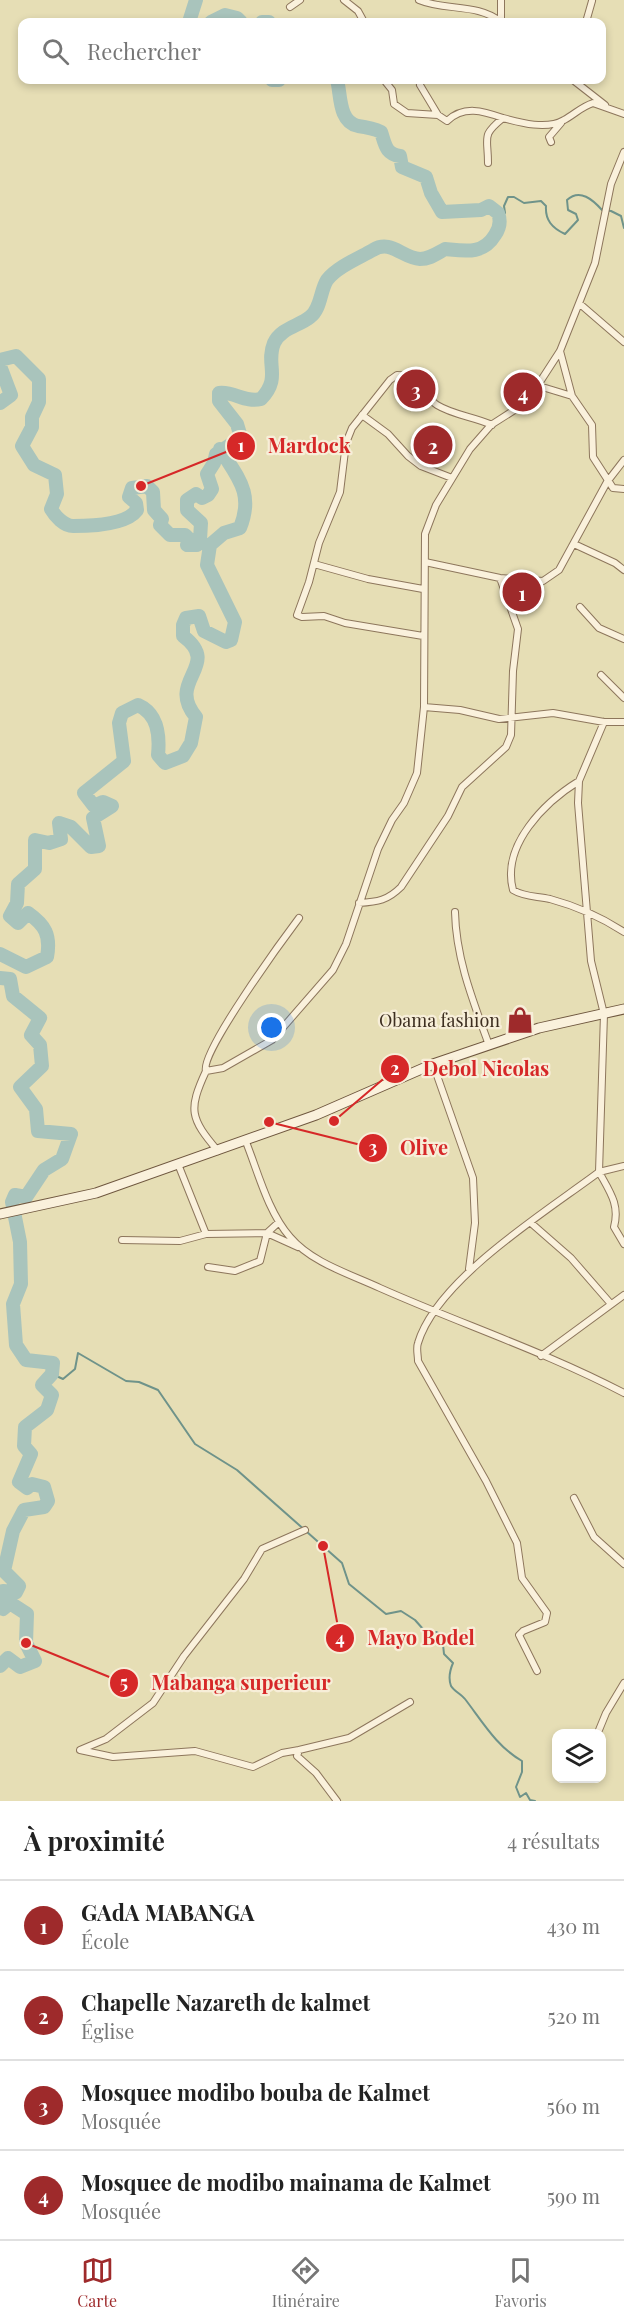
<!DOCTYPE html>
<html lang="fr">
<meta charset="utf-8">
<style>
:root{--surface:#fff;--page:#f2f2f2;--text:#222;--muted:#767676;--line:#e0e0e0;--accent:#9e2a2b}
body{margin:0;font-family:"Playfair Display",serif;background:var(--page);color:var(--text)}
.controls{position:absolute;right:18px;bottom:18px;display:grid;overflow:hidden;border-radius:12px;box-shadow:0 3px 9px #0003}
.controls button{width:54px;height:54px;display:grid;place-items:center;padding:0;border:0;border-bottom:2px solid var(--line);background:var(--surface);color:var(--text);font:30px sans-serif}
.you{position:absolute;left:272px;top:1028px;width:21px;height:21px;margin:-15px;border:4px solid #fff;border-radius:50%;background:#1a73e8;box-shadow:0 0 0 9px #1a73e833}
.badge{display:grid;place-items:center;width:39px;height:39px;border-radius:50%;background:var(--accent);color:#fff;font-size:20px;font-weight:700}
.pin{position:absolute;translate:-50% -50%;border:3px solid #fff;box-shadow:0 2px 6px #0006}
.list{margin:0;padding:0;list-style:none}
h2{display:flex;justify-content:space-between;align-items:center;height:78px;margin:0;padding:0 24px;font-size:26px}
h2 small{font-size:20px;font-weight:400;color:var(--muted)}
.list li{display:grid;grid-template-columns:39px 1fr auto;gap:18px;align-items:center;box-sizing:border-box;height:90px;padding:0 24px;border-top:2px solid var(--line)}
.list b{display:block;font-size:22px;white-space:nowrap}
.list p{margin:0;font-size:20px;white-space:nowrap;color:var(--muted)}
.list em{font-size:20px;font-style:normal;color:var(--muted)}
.icon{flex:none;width:33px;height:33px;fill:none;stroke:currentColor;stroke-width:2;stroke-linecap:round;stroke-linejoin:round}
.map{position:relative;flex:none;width:624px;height:1801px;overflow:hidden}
.search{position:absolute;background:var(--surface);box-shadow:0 3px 9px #0003;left:18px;right:18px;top:18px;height:66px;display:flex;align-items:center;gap:15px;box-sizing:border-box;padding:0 21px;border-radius:12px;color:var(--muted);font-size:22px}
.sheet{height:438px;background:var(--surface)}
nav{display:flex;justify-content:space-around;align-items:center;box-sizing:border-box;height:84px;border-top:2px solid var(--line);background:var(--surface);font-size:16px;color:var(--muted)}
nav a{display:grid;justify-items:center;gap:3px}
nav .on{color:var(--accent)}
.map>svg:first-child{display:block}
.farmland{fill:#e6deb5;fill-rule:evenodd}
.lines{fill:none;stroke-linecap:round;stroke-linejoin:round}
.stream{stroke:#6f938a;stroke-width:2}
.river{stroke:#a9c4bc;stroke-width:14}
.street-casing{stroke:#8d765c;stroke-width:8}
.secondary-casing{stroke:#6f573f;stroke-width:11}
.street{stroke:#faf1dc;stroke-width:6}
.secondary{stroke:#faf1dc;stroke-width:9}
.labels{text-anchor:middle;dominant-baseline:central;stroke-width:4.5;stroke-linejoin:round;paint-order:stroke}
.poi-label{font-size:18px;fill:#3d2e20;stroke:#f7eed8;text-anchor:end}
.leader{fill:none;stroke:#d62828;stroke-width:2}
.callout-dot{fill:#d62828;stroke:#f7eed8;stroke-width:2}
.mark-label{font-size:18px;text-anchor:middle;font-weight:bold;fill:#fff}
.callout-label{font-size:20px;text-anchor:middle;font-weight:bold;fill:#d62828;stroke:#f7eed8;stroke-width:4.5;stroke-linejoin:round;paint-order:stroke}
</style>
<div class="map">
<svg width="624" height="1801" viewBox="0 0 624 1801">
<rect width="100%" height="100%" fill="#f0e4c8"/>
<path class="farmland" d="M0,0h624v1801h-624zM22,22h580v58h-580zM556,1734h46v44h-46z"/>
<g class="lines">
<path class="stream" d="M500,218l5,-5 -1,-7 4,-9h6l10,6 17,-2 5,5c-1,14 6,22 19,28l13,-14 -2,-6 -8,-4 -1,-10c13,-12 26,0 35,10l9,1 10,5 3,12
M52,1374l11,5 12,-10 3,-16 48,28 13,1 19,8 37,54 42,26 105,93 7,21 37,30 15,-3 14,9 16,18 5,-6 6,3 2,19 9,9c-3,7 -5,15 -2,23 3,5 10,8 14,13 17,22 32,48 57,62v11l-6,15 4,10 6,-4 4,7 5,1"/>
<path class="river" d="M189,22l7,-22
M211,22l14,-7 12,3 4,4
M262,22h7
M272,80h7
M0,360l16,-4 23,23v23l-7,15v10l-10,19 12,19 21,10 2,19 -6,15c4,7 13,17 22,17 17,0 53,-1 64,-16l-1,-7 -7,-6 3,-9 15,-2 6,6 1,18 8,9 -2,6 10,10h15l4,4 -2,6h10l3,-5 1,-17 -14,-13v-10l9,-6 6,4 6,-3 4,-6 -5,-15 7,-11 2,-9 20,-13 4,-7 -3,-10 -18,-23v-8c15,-2 26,10 42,6 21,-22 4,-34 13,-56 7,-15 25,-17 36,-26 11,-8 10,-26 17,-37 10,-13 32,-22 46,-30 18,-11 29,8 47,9 10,0 16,-5 25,-10 20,2 38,6 50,-14 5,-7 6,-14 3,-22l-9,-7 -8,4 -39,2 -11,-19 -5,-16 -24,-10 -2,-11c-15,-2 -15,-13 -19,-24 -8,-4 -15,-5 -23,-6 -20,-4 -17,-33 -21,-46
M0,366l11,29 -11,8
M0,954l26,13 21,-10c4,-22 -2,-32 -19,-44l-10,10 -8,-7 7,-13 1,-19 17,-15v-29l14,3 12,-4 -2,-16 12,4 20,20 8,-1 -6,-28 19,-12 -9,-4 -9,4 -10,-13 40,-32 -5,-38 3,-10 16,-8c20,9 22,30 20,50l7,8 18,-7 8,-13 5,-26c-31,-37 27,-51 -13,-81v-11l3,-7 13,-2 5,15 22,11 5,-2 4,-18 -28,-57 3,-20 14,-12 16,-5c14,-35 -2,-50 -20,-79
M0,978l10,1 3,17 27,22 -9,17 9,10 2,21 -22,21 16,22 2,22 33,3 -9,25 -18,11 -18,27 -11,-2 -3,7 8,40 1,42 -8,20 3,41 10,15 27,3 -1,11 -10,11 10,10 -5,15 -22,17 -1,19 7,8 -12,28 8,6 5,-4 12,3 4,14 -4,6 -20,3 -11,21 -9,40 15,15 -3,6 -13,-1 -3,4
M0,1607l3,2 7,-6 17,11 -1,29 9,18 -15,6 -12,-9 -8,8"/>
<defs>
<path id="street" d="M344,0l14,11 6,11
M419,0c26,11 59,3 82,22
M290,7l10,-7
M501,21v-21
M586,22l6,-21
M384,80l8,10 2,14 13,9 31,2 9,6c17,-16 36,-10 56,-3
M573,80l32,25
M420,85l18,30
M551,142l-2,-5 12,-14
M488,163c0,-27 -7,-27 15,-45 18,5 44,12 61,2 11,-6 17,-13 29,-17l31,11
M580,304l44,38
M560,351l12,45 20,29 1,32 20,31 11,1
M539,386l33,10
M362,415l26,19 20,22 13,10 31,12
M574,544l41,19 9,7
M425,562l75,16 43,3 16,-11 48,-88 17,-22
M314,564l54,15 55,10
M580,607l19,21 25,11
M423,636l-78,-13 -21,-7 -22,1 -5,-2 12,-33 10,-39 21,-51 6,-49 6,-15 38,-48 7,-5c28,0 25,21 40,30 16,10 38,12 55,20
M601,675l23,23
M424,707l36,3 39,9 54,-6 51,9h20
M579,781c-34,21 -78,64 -66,109 11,7 24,6 37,9 26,7 51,18 74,33
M359,903c19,-1 29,-3 42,-16l47,-71 14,-29 44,-40 5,-12 2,-64 5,-42 -18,-51
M455,912c1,47 18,89 34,133
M299,918c-15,20 -100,136 -93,153l17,-3 49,-28 61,-70 13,-26 32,-95 14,-29 12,-17 13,-30 7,-66 1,-173 11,-29 34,-56 21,-24 36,-23 33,-51 35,-88 16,-79 13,-32
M433,1064l40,114 2,45 -6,46
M206,1071c-18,39 -16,47 12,80
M246,1142c12,30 22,70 44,95 22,26 60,37 90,51 81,36 166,64 244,105
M178,1164l28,70
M624,1166l-25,6c11,20 21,33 15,55l10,17
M531,1223l40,35 40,46
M122,1240l58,1 26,-7 61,-1 31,14
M208,1267l27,4 25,-10 7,-28 12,-11
M541,1356l83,-61
M574,1498l20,39 30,27
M537,1671l-18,-36 4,-4 22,-9 2,-9 -25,-35 -5,-35 -31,-62 -68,-120c0,-6 -2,-13 0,-18 19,-64 129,-132 181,-171l5,-158 -13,-53 -13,-158 1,-22 25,-59
M599,1730l7,-17 18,-30
M299,1750l-17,3 -29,14 -58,-16 -82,6 -33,-7 26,-11 47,-36 31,-47 60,-77 18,-30 43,-19
M337,1801l-21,-28 -19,-17 2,-6 50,-12 61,-36"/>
<path id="secondary" d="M0,1214l96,-21 220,-78 117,-51 106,-36 85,-19"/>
</defs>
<use href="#street" class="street-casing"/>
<use href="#secondary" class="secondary-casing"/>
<use href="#street" class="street"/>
<use href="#secondary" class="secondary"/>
</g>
<defs>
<symbol id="shop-bare" viewBox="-9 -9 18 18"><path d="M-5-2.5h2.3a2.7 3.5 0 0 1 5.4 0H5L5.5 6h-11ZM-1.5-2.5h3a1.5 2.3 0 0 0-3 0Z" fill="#9e2a2b" stroke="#f7eed8" stroke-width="2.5" paint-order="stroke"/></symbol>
</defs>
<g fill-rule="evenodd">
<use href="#shop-bare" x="501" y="1001" width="38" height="38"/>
</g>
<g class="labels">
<g class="poi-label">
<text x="500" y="1020">Obama fashion</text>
</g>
</g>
<path class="leader" d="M141 486L241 446M334 1121L395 1069M269 1122L373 1148M323 1546L340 1638M26 1643L124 1683"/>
<g class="callout-dot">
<circle cx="141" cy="486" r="6"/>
<circle cx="334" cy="1121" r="6"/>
<circle cx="269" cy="1122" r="6"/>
<circle cx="323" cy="1546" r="6"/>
<circle cx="26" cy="1643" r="6"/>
<circle cx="241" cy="446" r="15"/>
<circle cx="395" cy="1069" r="15"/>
<circle cx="373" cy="1148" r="15"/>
<circle cx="340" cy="1638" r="15"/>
<circle cx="124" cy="1683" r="15"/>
</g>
<g class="mark-label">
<text x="241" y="452">1</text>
<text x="395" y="1075">2</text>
<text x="373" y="1154">3</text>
<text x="340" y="1645">4</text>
<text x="124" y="1689">5</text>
</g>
<g class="callout-label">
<text x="309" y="453">Mardock</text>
<text x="486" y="1076">Debol Nicolas</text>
<text x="424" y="1155">Olive</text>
<text x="421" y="1645">Mayo Bodel</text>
<text x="241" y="1690">Mabanga superieur</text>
</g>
</svg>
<div class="controls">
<button><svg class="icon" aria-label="layers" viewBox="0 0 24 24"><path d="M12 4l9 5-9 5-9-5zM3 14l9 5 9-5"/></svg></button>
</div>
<div class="you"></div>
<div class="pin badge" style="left:522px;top:592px">1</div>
<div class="pin badge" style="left:433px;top:445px">2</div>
<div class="pin badge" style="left:416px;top:389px">3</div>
<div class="pin badge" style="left:523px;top:392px">4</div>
<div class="search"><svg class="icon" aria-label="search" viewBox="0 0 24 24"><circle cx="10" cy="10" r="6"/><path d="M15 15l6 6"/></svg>Rechercher</div>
</div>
<section class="sheet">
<h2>À proximité<small>4 résultats</small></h2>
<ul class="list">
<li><span class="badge">1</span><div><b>GAdA MABANGA</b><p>École</p></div><em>430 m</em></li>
<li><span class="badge">2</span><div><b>Chapelle Nazareth de kalmet</b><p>Église</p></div><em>520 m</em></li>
<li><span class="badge">3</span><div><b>Mosquee modibo bouba de Kalmet</b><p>Mosquée</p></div><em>560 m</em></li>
<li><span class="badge">4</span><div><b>Mosquee de modibo mainama de Kalmet</b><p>Mosquée</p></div><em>590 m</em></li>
</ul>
</section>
<nav>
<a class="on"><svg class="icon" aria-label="map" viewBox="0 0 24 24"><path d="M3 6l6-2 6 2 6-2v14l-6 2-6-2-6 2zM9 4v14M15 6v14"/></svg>Carte</a>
<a><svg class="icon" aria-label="directions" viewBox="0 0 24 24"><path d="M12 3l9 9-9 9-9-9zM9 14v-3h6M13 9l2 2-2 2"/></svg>Itinéraire</a>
<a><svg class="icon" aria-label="saved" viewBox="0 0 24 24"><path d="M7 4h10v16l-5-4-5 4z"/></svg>Favoris</a>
</nav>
